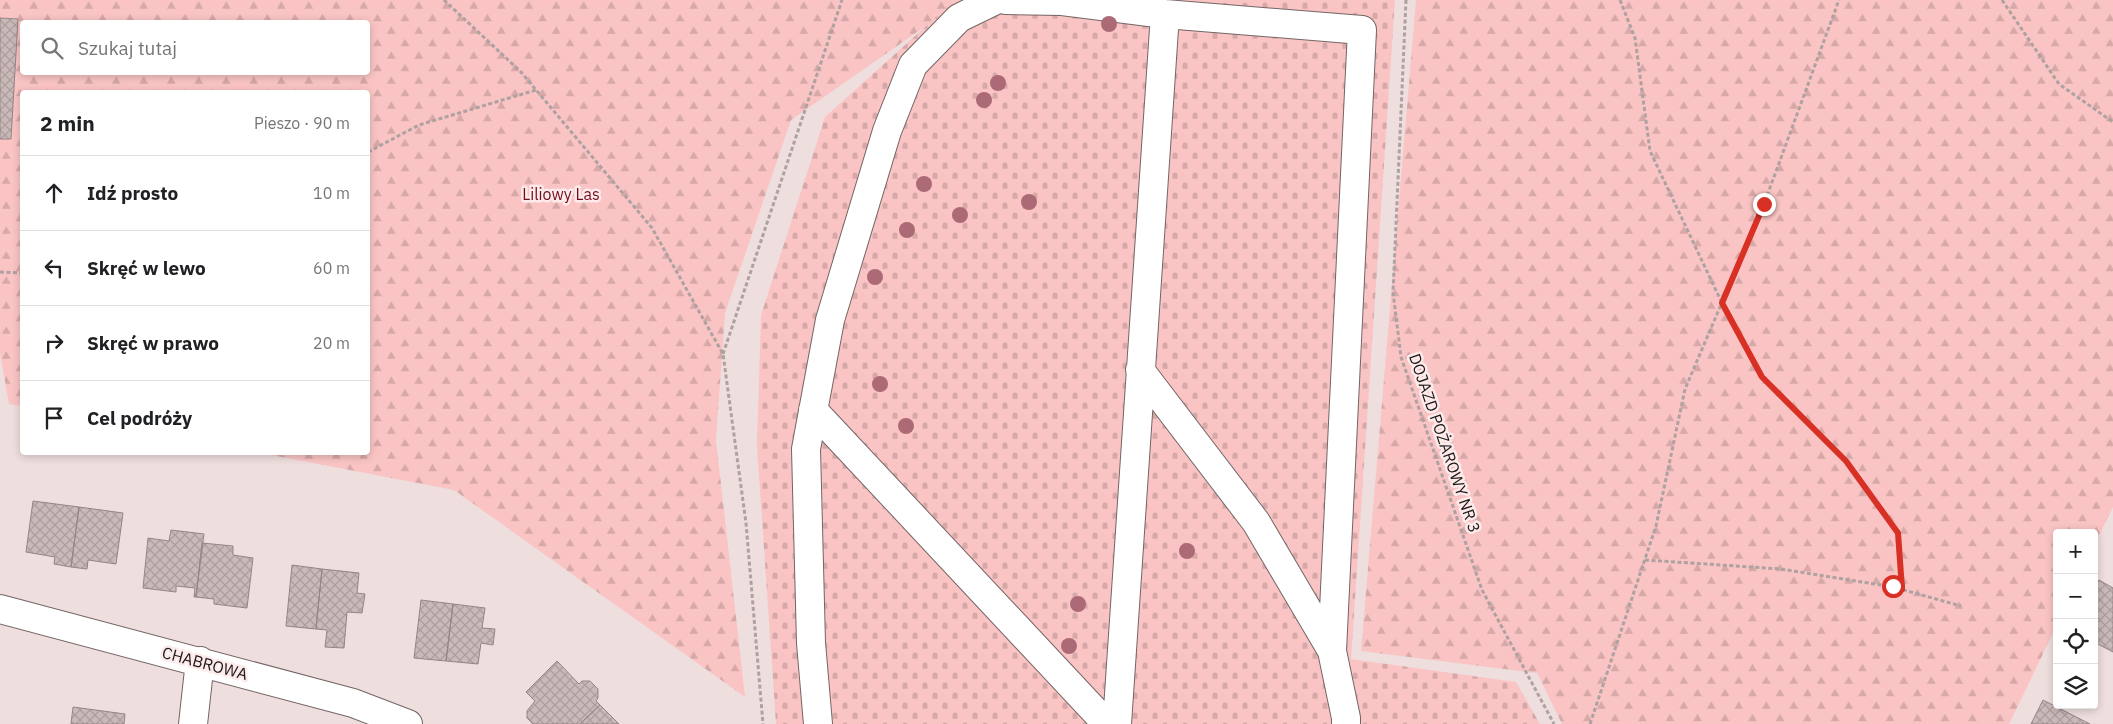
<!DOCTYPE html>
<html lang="pl">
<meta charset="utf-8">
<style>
:root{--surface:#fff;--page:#f6f6f6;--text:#202124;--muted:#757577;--line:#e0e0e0}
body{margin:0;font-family:"IBM Plex Sans",sans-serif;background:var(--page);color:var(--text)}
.controls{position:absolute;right:15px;bottom:15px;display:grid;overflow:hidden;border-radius:5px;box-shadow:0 2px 8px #0003}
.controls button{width:45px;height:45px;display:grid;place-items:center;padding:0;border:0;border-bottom:1px solid var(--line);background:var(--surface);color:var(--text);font:25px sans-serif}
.stop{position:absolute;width:15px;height:15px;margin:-11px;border:4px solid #d93025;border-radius:50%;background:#fff}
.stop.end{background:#d93025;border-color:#fff;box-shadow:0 1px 5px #0008}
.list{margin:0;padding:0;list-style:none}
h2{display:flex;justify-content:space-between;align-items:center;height:65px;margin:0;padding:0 20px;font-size:21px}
h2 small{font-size:16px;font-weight:400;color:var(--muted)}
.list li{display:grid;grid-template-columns:32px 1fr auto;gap:15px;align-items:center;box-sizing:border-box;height:75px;padding:0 20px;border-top:1px solid var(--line)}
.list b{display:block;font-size:19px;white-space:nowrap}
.list em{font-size:16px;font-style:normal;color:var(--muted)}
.icon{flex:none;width:28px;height:28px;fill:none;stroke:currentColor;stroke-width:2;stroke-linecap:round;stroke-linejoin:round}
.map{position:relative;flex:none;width:2113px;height:724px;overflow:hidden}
.search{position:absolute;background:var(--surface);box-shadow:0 2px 8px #0003;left:20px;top:20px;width:350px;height:55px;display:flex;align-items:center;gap:12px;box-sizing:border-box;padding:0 18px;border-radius:5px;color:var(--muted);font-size:19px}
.panel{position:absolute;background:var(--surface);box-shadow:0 2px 8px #0003;left:20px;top:90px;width:350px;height:365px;border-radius:5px}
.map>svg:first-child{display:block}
.forest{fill:url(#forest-firs);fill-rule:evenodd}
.cemetery{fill:url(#cemetery-stones)}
.building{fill:url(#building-cross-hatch);stroke:#948585}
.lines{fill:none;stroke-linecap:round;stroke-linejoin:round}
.minor-casing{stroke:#746565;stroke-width:30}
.path{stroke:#aea1a1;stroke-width:3;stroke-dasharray:4 2.5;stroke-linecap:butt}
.minor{stroke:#fff;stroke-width:28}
.tree{fill:#ab6a75}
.route{stroke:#d93025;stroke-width:6}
.labels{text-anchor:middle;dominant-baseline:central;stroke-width:5;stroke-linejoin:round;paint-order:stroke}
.park-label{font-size:16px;fill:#730c1f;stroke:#fdebeb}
.street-label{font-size:16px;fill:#1c1616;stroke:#fdebeb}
</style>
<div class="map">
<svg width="2113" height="724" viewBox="0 0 2113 724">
<defs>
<pattern id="forest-firs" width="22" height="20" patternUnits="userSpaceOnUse" patternTransform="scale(1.25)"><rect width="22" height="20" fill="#fac4c4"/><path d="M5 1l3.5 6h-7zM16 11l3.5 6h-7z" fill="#d6a8a8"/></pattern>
<pattern id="cemetery-stones" width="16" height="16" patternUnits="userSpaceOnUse" patternTransform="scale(1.25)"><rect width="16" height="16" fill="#fac4c4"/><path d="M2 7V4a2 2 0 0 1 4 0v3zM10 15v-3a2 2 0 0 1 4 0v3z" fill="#d6a8a8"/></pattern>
<pattern id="building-cross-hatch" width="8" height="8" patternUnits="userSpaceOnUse" patternTransform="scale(1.25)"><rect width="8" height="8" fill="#cab9b9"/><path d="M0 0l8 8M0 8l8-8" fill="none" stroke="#ad9e9e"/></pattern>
</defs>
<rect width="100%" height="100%" fill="#efdede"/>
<path class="forest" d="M0,0h963l-172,120 -66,193 -9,127 29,257 -291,-207 -193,-37 107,-1v-360h-346v314l-13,-2 -9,-51zM22,22h346v50h-346z
M1416,0h697v507l-19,39v-13h-37v92l-48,99h-447l-25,-51 -176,-22z"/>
<path class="cemetery" d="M955,0h440l-44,659 165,23 24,42h-764l-19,-278 4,-131 64,-198z"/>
<path class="building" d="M0,18l18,1 -7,120h-11z
M33,501l46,6 -8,60 -17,-3 1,-7 -29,-5z
M79,507l44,6 -7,51 -28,-4 -1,9 -16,-2z
M171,530l33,4 -8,63h-2l1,-9 -19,-2v6l-33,-4 5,-50 21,3z
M202,543l31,3v9l20,3 -6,50 -33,-4v-5l-18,-2z
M292,565l30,4 -6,60 -30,-3z
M322,569l37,4 -2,20 8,1 -3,19 -15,-1 -3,36 -19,-1 2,-17 -11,-1z
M2099,580l14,8v64l-19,-10v-53z
M421,600l32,4 -7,57 -32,-3z
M453,604l32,4 -3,20 13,1 -2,16 -12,-2 -3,21 -32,-3z
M557,661l22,23 3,-3h8l8,8v9l-2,3 4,4 -20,19h-47l-6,-6v-7l8,-10 -9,-9z
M2043,700l47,24h-59z
M600,705l19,19h-39z
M73,707l52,7 -1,10h-53z"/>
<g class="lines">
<defs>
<path id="minor" d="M1006,0l56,1 103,13 197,16 -30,621
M1140,370l116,152 76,129 14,67v6
M813,410l294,314
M0,609l353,94 55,21
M193,724l7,-63
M818,724l-7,-81 -5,-194 24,-129 57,-189 26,-66 46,-47 37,-18
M1117,724l48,-710"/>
</defs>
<use href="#minor" class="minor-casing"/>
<path class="path" d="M444,0l77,72 131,156 71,126 23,169 17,201
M1406,0l-13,292 8,65 81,233 72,134
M1620,0l15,38 15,113 72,152 40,74 84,84 52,72 4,56
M2002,0l57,84 54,38
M368,152l51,-27 117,-35
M0,272l22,1
M723,354l119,-354
M1645,560l136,9 112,18 68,19
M1590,724l66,-198 29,-137 79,-185 75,-204"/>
<use href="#minor" class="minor"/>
</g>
<g class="tree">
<circle cx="1109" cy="24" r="8"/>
<circle cx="998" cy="83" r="8"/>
<circle cx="984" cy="100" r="8"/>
<circle cx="924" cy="184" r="8"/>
<circle cx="1029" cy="202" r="8"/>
<circle cx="960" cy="215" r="8"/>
<circle cx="907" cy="230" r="8"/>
<circle cx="875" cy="277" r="8"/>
<circle cx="880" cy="384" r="8"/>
<circle cx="906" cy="426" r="8"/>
<circle cx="1187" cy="551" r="8"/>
<circle cx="1078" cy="604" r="8"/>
<circle cx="1069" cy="646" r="8"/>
</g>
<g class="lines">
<path class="route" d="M1764,204l-42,99 40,74 84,84 52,72 4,56 -9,-3"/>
</g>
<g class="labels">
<g class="park-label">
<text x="561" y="194">Liliowy Las</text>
</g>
<g class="street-label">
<text transform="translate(1445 443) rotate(71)">DOJAZD POŻAROWY NR 3</text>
<text transform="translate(205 663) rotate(15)">CHABROWA</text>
</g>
</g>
</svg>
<div class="controls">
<button>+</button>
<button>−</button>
<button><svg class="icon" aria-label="locate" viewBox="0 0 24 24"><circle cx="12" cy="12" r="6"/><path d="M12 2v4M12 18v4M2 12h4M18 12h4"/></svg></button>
<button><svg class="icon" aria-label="layers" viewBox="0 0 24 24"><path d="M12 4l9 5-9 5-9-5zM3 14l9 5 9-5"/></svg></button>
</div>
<div class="stop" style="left:1893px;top:586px"></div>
<div class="stop end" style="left:1764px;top:204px"></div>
<div class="search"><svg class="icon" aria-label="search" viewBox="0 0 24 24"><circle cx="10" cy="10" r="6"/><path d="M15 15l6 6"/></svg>Szukaj tutaj</div>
<section class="panel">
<h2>2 min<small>Pieszo · 90 m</small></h2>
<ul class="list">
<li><svg class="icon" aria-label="ahead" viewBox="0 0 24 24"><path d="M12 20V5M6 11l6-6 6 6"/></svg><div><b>Idź prosto</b></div><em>10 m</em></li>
<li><svg class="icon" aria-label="left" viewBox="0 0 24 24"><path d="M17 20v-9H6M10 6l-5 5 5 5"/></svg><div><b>Skręć w lewo</b></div><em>60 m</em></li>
<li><svg class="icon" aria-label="right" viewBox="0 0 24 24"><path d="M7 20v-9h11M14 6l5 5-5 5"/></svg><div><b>Skręć w prawo</b></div><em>20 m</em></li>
<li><svg class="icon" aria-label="arrive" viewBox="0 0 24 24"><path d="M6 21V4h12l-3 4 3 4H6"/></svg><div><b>Cel podróży</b></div></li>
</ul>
</section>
</div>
